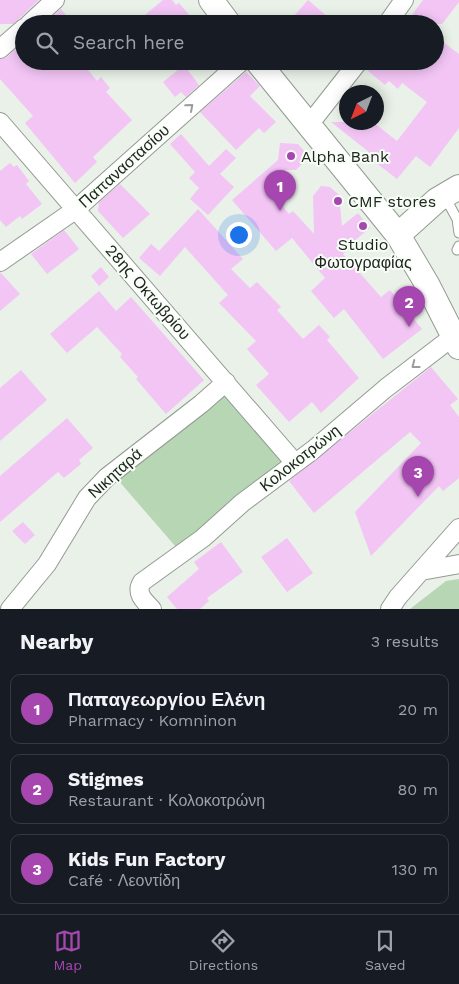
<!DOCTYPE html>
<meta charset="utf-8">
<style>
:root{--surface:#171b24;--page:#20242c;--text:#f1f3f6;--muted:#9ea1a6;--line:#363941;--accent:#a647af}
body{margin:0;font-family:"Work Sans",sans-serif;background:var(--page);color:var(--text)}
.compass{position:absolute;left:339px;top:85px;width:45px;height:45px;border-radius:50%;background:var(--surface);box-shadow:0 2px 12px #0003;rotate:222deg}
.you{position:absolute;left:238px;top:234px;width:18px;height:18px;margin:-12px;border:4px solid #fff;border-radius:50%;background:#1a73e8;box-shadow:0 0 0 8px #1a73e833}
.badge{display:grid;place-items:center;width:32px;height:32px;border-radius:50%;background:var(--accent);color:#fff;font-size:16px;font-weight:700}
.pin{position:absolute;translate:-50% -41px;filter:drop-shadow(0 1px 2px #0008)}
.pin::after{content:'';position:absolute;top:26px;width:18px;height:15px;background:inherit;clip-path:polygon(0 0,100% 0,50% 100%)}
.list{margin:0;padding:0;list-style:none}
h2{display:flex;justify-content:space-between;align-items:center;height:65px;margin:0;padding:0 20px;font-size:21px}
h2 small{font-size:16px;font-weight:400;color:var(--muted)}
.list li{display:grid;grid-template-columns:32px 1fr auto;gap:15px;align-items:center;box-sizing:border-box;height:70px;margin:0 10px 10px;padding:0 10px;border:1px solid var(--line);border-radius:10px}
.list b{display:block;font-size:19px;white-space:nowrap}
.list p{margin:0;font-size:16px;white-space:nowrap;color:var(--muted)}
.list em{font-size:16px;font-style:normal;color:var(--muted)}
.icon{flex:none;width:28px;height:28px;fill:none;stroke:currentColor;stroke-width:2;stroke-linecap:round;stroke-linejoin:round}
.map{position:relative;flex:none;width:459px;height:609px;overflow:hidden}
.search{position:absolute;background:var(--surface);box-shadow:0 2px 12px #0003;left:15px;right:15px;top:15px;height:55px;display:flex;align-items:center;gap:12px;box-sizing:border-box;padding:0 18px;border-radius:28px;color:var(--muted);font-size:19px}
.sheet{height:305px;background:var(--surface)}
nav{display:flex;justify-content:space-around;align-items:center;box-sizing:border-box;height:70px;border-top:1px solid var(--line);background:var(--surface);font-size:14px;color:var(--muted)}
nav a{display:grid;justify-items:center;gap:2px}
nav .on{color:var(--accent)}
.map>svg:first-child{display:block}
.green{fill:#b7d6b4}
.building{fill:#f2c5f5}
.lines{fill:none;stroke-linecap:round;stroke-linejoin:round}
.lane-casing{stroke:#939b93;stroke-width:11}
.street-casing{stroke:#939b93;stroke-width:20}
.secondary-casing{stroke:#939b93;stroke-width:26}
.lane{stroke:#fff;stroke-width:9}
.street{stroke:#fff;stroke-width:18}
.secondary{stroke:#fff;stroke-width:24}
.oneway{stroke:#9b9c9b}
.poi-dot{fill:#a647af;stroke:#f6fef5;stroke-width:2}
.labels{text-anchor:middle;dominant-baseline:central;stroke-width:4;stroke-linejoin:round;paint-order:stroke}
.poi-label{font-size:16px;fill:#212421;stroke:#f6fef5;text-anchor:start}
.street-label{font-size:16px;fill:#212421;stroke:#f6fef5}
</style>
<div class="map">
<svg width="459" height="609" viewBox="0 0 459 609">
<rect width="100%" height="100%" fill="#e9f1e8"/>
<path class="green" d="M226,391l62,72 -112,84 -58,-67z
M459,579v30h-49l36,-28z"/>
<path class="building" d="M0,0h39l-26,24h-13z
M163,0h9l4,5 3,-2 18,21h-63z
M308,0l28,24h-49z
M423,0h36v2l-17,22h-37z
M61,9l12,15h-28z
M435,36l24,18v74l-29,39 -14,-11 -19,23 -26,-20 3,-3 -43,-34h42l24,19 30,-39 -25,-19 -4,6 -9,-8 -4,4 -17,-14 8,-10h59z
M19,46l5,6v9h57l16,20 4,-4 9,11 -4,4 26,28 -39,37 4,5 -22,21 -50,-60 8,-7 -33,-37v-20l7,-2z
M184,65l15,20 -13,12 -5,-5 -6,5 -12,-15z
M246,72l14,14 -10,10 26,26 -12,11 -5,-5 -23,22 -36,-38z
M181,134l28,32 17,-17 10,9 -16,16 14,13 -26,28 -18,-16 9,-11 -10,-10 6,-6 -25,-28z
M280,143l18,1 7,8 -1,10 -8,8h-10l-16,14 7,8 -4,3 16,19 4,-3 21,23 -1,-38 8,-10 9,1 9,8 3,31 16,-13 12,15 -22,18 2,2 -7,6 38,43 9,-7 32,39 -39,30 -39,-50 -10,9 -23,-27 14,-13 -33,-40 -16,13 -44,-51 46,-40z
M10,163l4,4 3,-2 12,16 -3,3 16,20 -20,15 -2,-3 -14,11 -6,-7v-49z
M120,184l30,30 -27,24 -25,-27 1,-9z
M198,209l45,50 -12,10 19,19 7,-6 24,25 -4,3 26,29 16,-14 11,12 -3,3 32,38 -38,35 -9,-11 -23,20 -33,-37 13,-11 -22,-25 9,-8 -37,-38 9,-8 -43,-48 -25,29 -21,-18 12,-14 8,7z
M64,230l15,19 -32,25 -16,-20z
M101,267l8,10 -10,9 -8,-10z
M0,272l20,22 -20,17z
M99,291l17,20 15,-14 73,83 -38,34 -30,-35 2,-2 -18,-20 2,-3 -25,-27 -30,26 -17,-19z
M431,367l27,32 -8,6 9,12v61l-16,13 -4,-5 -68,70 -16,-44 66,-69 -11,-11 -96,81 -25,-32z
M21,370l26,30 -47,41v-53z
M67,418l26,30 -14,12 2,4 -17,14 -6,-6 -58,50v-46z
M23,522l12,13 -10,9 -13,-13z
M287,538l26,35 -26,19 -26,-35z
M221,542l22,30 -36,26 2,3 -9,8h-23l-10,-12 32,-28 -5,-7z"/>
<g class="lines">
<defs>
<path id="lane" d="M445,197l12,22 2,14
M457,250l2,-4"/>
<path id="street" d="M29,24l26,-24
M387,24l17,-24
M0,49l24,-21
M0,122l295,341
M308,126l51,-65
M0,262l75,-52 167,-149
M421,571l38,-7
M10,609l37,-45 40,-66 20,-21 94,-73 25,-22
M152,609c-8,-8 -17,-16 -10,-27l61,-44 39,-35 71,-53 73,-62 68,-52
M390,609l8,-12 61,-69"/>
<path id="secondary" d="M211,0l18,24
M257,61l141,174 29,49 32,63
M398,235l39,-35 22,-13"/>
</defs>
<use href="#lane" class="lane-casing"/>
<use href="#street" class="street-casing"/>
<use href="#secondary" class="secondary-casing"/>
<use href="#lane" class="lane"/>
<use href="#street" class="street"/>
<use href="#secondary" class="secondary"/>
</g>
<defs><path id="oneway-chevron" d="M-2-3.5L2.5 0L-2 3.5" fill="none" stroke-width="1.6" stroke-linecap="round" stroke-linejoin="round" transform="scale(1.25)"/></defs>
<g class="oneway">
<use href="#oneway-chevron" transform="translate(190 107) rotate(-41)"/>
<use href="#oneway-chevron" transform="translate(415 365) rotate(142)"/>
</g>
<g class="poi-dot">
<circle cx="291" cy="156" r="5"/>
<circle cx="338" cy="201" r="5"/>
<circle cx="363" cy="226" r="5"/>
</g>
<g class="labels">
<g class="poi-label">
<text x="301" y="156">Alpha Bank</text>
<text x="348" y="201">CMF stores</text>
<text x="363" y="244" text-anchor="middle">Studio<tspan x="363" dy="18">Φωτογραφίας</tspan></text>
</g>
<g class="street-label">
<text transform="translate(124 166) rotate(-42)">Παπαναστασίου</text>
<text transform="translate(148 292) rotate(49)">28ης Οκτωβρίου</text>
<text transform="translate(300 458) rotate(-38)">Κολοκοτρώνη</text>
<text transform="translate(115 473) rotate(-42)">Νικηταρά</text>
</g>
</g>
</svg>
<svg class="compass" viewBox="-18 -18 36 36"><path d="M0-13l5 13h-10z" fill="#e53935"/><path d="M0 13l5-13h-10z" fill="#9ea1a6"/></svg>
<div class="you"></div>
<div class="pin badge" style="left:280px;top:211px">1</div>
<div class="pin badge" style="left:409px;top:327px">2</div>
<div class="pin badge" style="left:418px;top:497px">3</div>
<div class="search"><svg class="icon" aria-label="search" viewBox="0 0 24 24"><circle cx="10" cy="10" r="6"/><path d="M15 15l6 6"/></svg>Search here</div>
</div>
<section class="sheet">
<h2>Nearby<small>3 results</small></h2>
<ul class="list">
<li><span class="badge">1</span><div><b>Παπαγεωργίου Ελένη</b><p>Pharmacy · Komninon</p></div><em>20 m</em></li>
<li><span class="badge">2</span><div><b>Stigmes</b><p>Restaurant · Κολοκοτρώνη</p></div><em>80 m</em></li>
<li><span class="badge">3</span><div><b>Kids Fun Factory</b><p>Café · Λεοντίδη</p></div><em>130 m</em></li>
</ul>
</section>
<nav>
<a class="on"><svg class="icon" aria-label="map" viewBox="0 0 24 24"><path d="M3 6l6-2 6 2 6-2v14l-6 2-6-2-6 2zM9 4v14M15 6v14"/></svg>Map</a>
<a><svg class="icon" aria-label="directions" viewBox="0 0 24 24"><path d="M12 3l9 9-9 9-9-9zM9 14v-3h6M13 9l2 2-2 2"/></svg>Directions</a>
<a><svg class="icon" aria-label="saved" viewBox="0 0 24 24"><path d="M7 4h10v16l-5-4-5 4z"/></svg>Saved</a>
</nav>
